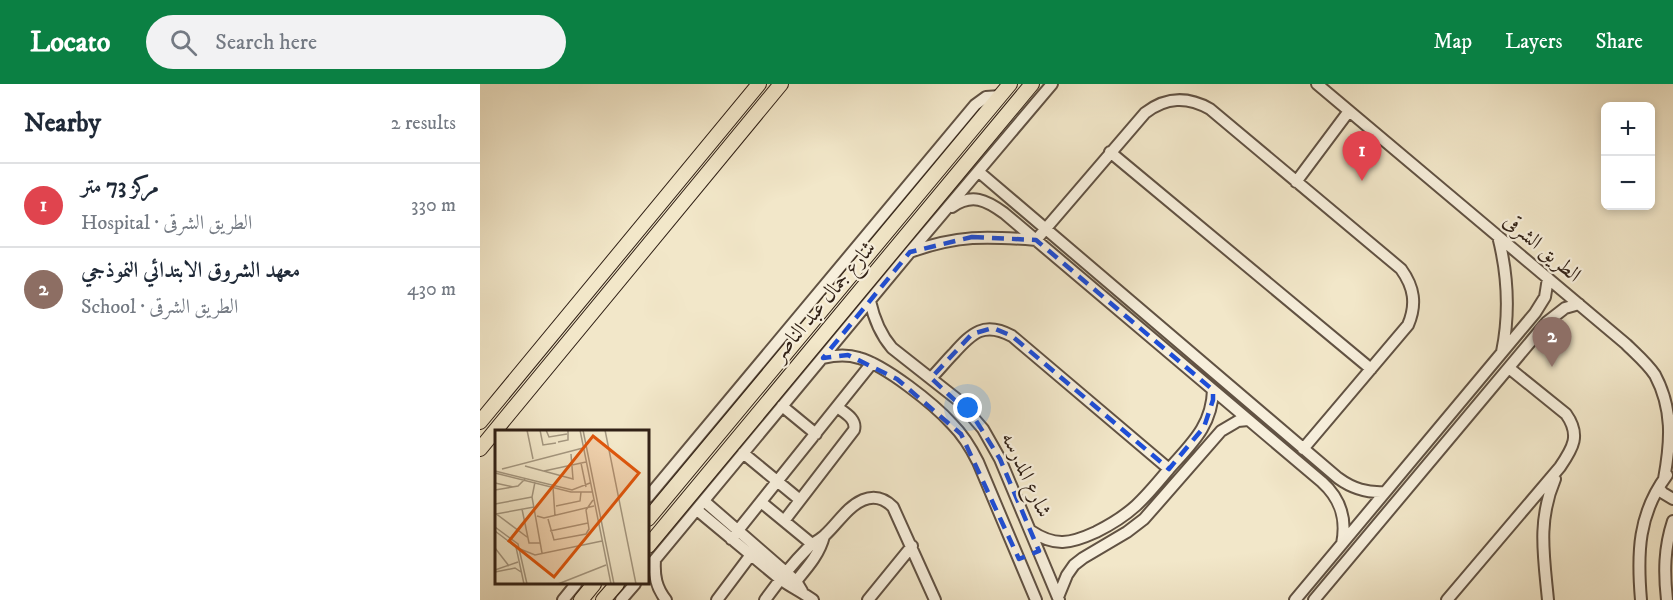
<!DOCTYPE html>
<meta charset="utf-8">
<style>
:root{--surface:#fff;--page:#f2f2f3;--text:#1f2937;--muted:#747a83;--line:#e0e1e3;--accent:#0b8043}
body{margin:0;font-family:"IM FELL DW Pica",Amiri,serif;background:var(--page);color:var(--text)}
.controls{position:absolute;right:18px;top:18px;display:grid;overflow:hidden;border-radius:9px;box-shadow:0 3px 9px #0003}
.controls button{width:54px;height:54px;display:grid;place-items:center;padding:0;border:0;border-bottom:2px solid var(--line);background:var(--surface);color:var(--text);font:30px sans-serif}
.you{position:absolute;left:488px;top:324px;width:21px;height:21px;margin:-15px;border:4px solid #fff;border-radius:50%;background:#1a73e8;box-shadow:0 0 0 9px #1a73e833}
.badge{display:grid;place-items:center;width:39px;height:39px;border-radius:50%;background:var(--accent);color:#fff;font-size:20px;font-weight:700}
.pin{position:absolute;translate:-50% -50px;filter:drop-shadow(0 2px 3px #0008)}
.pin::after{content:'';position:absolute;top:32px;width:21px;height:18px;background:inherit;clip-path:polygon(0 0,100% 0,50% 100%)}
.list{margin:0;padding:0;list-style:none}
h2{display:flex;justify-content:space-between;align-items:center;height:78px;margin:0;padding:0 24px;font-size:26px}
h2 small{font-size:20px;font-weight:400;color:var(--muted)}
.list li{display:grid;grid-template-columns:39px 1fr auto;gap:18px;align-items:center;box-sizing:border-box;height:84px;padding:0 24px;border-top:2px solid var(--line)}
.list b{display:block;font-size:22px;white-space:nowrap}
.list p{margin:0;font-size:20px;white-space:nowrap;color:var(--muted)}
.list em{font-size:20px;font-style:normal;color:var(--muted)}
.icon{flex:none;width:33px;height:33px;fill:none;stroke:currentColor;stroke-width:2;stroke-linecap:round;stroke-linejoin:round}
.map{position:relative;flex:none;width:1193px;height:516px;overflow:hidden}
header{display:flex;align-items:center;gap:36px;box-sizing:border-box;height:84px;padding:0 30px;background:var(--accent);color:#fff}
header strong{font-size:28px}
nav{display:flex;gap:33px;margin-inline-start:auto;font-size:21px}
.search{width:420px;height:54px;background:var(--page);display:flex;align-items:center;gap:15px;box-sizing:border-box;padding:0 21px;border-radius:33px;color:var(--muted);font-size:22px}
main{display:flex}
aside{flex:1;background:var(--surface)}
.map>svg:first-child{display:block}
.lines{fill:none;stroke-linecap:round;stroke-linejoin:round}
.minor-casing{stroke:#615243;stroke-width:14}
.major-casing{stroke:#312116;stroke-width:16}
.minor{stroke:#f7efdc;stroke-width:10}
.major{stroke:#f2e7c9;stroke-width:14}
.marked{fill:none;stroke:#1d4ed8;stroke-width:4.5;stroke-dasharray:12 8;stroke-linejoin:round}
.labels{text-anchor:middle;dominant-baseline:central;stroke-width:4.5;stroke-linejoin:round;paint-order:stroke}
.street-label{font-size:21px;fill:#312116;stroke:#f7efdc}
.inset-road{fill:none;stroke:#a59881;stroke-width:1.5}
.view{fill:#df560c;fill-opacity:0.15;stroke:#df560c;stroke-width:3}
.inset-edge{fill:none;stroke:#312116;stroke-width:3}
</style>
<header>
<strong>Locato</strong>
<div class="search"><svg class="icon" aria-label="search" viewBox="0 0 24 24"><circle cx="10" cy="10" r="6"/><path d="M15 15l6 6"/></svg>Search here</div>
<nav><a>Map</a><a>Layers</a><a>Share</a></nav>
</header>
<main>
<aside>
<h2>Nearby<small>2 results</small></h2>
<ul class="list">
<li><span class="badge" style="background:#e0444e">1</span><div><b>مركز 73 متر</b><p>Hospital · الطريق الشرقى</p></div><em>330 m</em></li>
<li><span class="badge" style="background:#8d6e63">2</span><div><b>معهد الشروق الابتدائي النموذجي</b><p>School · الطريق الشرقى</p></div><em>430 m</em></li>
</ul>
</aside>
<div class="map">
<svg width="1193" height="516" viewBox="0 0 1193 516">
<rect width="100%" height="100%" fill="#f2e7c9"/>
<filter id="stains"><feTurbulence type="fractalNoise" baseFrequency=".00333" numOctaves="4"/><feColorMatrix values="0 0 0 0 .2 0 0 0 0 .09 0 0 0 0 .02 0 0 0 .5 -.17"/></filter>
<radialGradient id="worn" r=".72"><stop offset=".6" stop-color="#630" stop-opacity="0"/><stop offset="1" stop-color="#630" stop-opacity=".3"/></radialGradient>
<g class="lines">
<defs>
<path id="minor" d="M837,0l309,260c10,10 21,19 29,31 18,34 16,66 9,104
M630,68l261,217
M499,88l359,306c15,11 29,15 47,14
M816,98l53,-71
M472,123c20,-14 34,-7 52,6l318,269c19,17 25,37 20,62
M1018,152c10,39 12,77 4,116
M430,168c48,-17 76,-16 126,-12l109,-127c21,-16 42,-17 65,-4l191,160c13,18 16,35 7,56l-105,124
M390,217c4,18 10,33 22,47l66,52 25,29 17,30 59,141
M343,274c12,-3 24,-4 36,0 26,7 75,46 93,66 11,11 19,24 26,38l58,138
M451,294c8,-8 15,-17 23,-25 18,-20 30,-32 58,-17l157,133
M302,322l34,28
M263,369l57,47
M1179,404l4,5 10,6
M168,413l327,-392 11,-8 14,-1
M224,417l92,80 6,10
M281,418l51,42
M217,426l83,69c11,8 22,13 33,21
M304,437l70,-91c3,-11 -9,-17 -17,-23
M551,447c24,16 39,13 65,1 36,-18 48,-33 73,-63 22,-25 43,-43 44,-79
M251,455l141,-176
M175,476c-1,16 1,27 11,40
M168,484l262,-316 142,-168
M312,502c13,-16 27,-30 32,-50
M578,513l9,-22 7,-10 9,-7 44,-26 17,-13 77,-88 17,-10 10,-1
M83,516l13,-16
M141,516l14,-16
M237,516l33,-44
M285,516c13,-18 26,-35 42,-51 5,-6 13,-9 18,-14 13,-12 22,-28 38,-35 12,-5 22,-1 30,7l42,93
M388,516l44,-54
M815,516l240,-287 10,-16 3,-19
M834,516l233,-278 18,-14 14,-4
M967,516l113,-133c13,-19 21,-32 6,-53l-57,-46
M1068,516c-4,-43 -11,-79 7,-121
M1161,516c-4,-47 -3,-86 26,-125
M1187,516c-3,-27 -3,-52 6,-79"/>
<path id="major" d="M0,338l279,-338
M0,365l301,-365
M168,435l362,-435
M168,462l384,-462
M101,516l13,-16
M123,516l14,-16"/>
</defs>
<use href="#minor" class="minor-casing"/>
<use href="#major" class="major-casing"/>
<use href="#minor" class="minor"/>
<use href="#major" class="major"/>
</g>
<path class="marked" d="M492,153l64,3 177,150v10l-9,27 -35,42 -157,-133 -19,-8 -21,6 -41,44 44,41 25,40 39,92 -20,8 -58,-125 -64,-55 -49,-24 -25,3 87,-106z"/>
<g class="labels">
<g class="street-label">
<text transform="translate(1062 164) rotate(40)">الطريق الشرقى</text>
<text transform="translate(344 217) rotate(-50)">شارع جمال عبد الناصر</text>
<text transform="translate(546 391) rotate(65)">شارع المدرسه</text>
</g>
</g>
<g transform="translate(15 346)">
<rect width="154" height="154" fill="#f2e7c9"/>
<path class="inset-road" d="M32,0l6,29M45,0l3,15 13,-2M51,0l3,7 18,-3M85,0l31,154M88,0l31,154M110,0l31,154M63,12l10,-2v-9M86,33l5,24M30,36l48,13 -2,-25M7,39l81,-21M0,41l77,19 18,-7M49,41l42,-9M0,43l76,19h21M40,52l-3,15 10,56M0,53l18,4M58,57l2,29M0,60l23,-4 7,-7M0,74l37,-7M61,76l24,-5 1,-9M27,79l7,34h11M0,83l32,24M1,84l38,-7M42,86l7,2 50,-12M53,89l6,21 32,-6 3,-5 -3,-19 7,-10M0,97l23,17 9,40M0,101l21,16 8,37M55,101l38,-8M0,118l14,18M25,119l15,6 67,-14M0,140l23,-8M0,142l20,-4 6,4M63,154l48,-19"/>
<path class="view" d="M98,6l46,37 -85,104 -45,-36z"/>
<rect width="154" height="154" class="inset-edge"/>
</g>
<rect width="100%" height="100%" filter="url(#stains)"/>
<rect width="100%" height="100%" fill="url(#worn)"/>
</svg>
<div class="controls">
<button>+</button>
<button>−</button>
</div>
<div class="you"></div>
<div class="pin badge" style="left:882px;top:97px;background:#e0444e">1</div>
<div class="pin badge" style="left:1072px;top:283px;background:#8d6e63">2</div>
</div>
</main>
